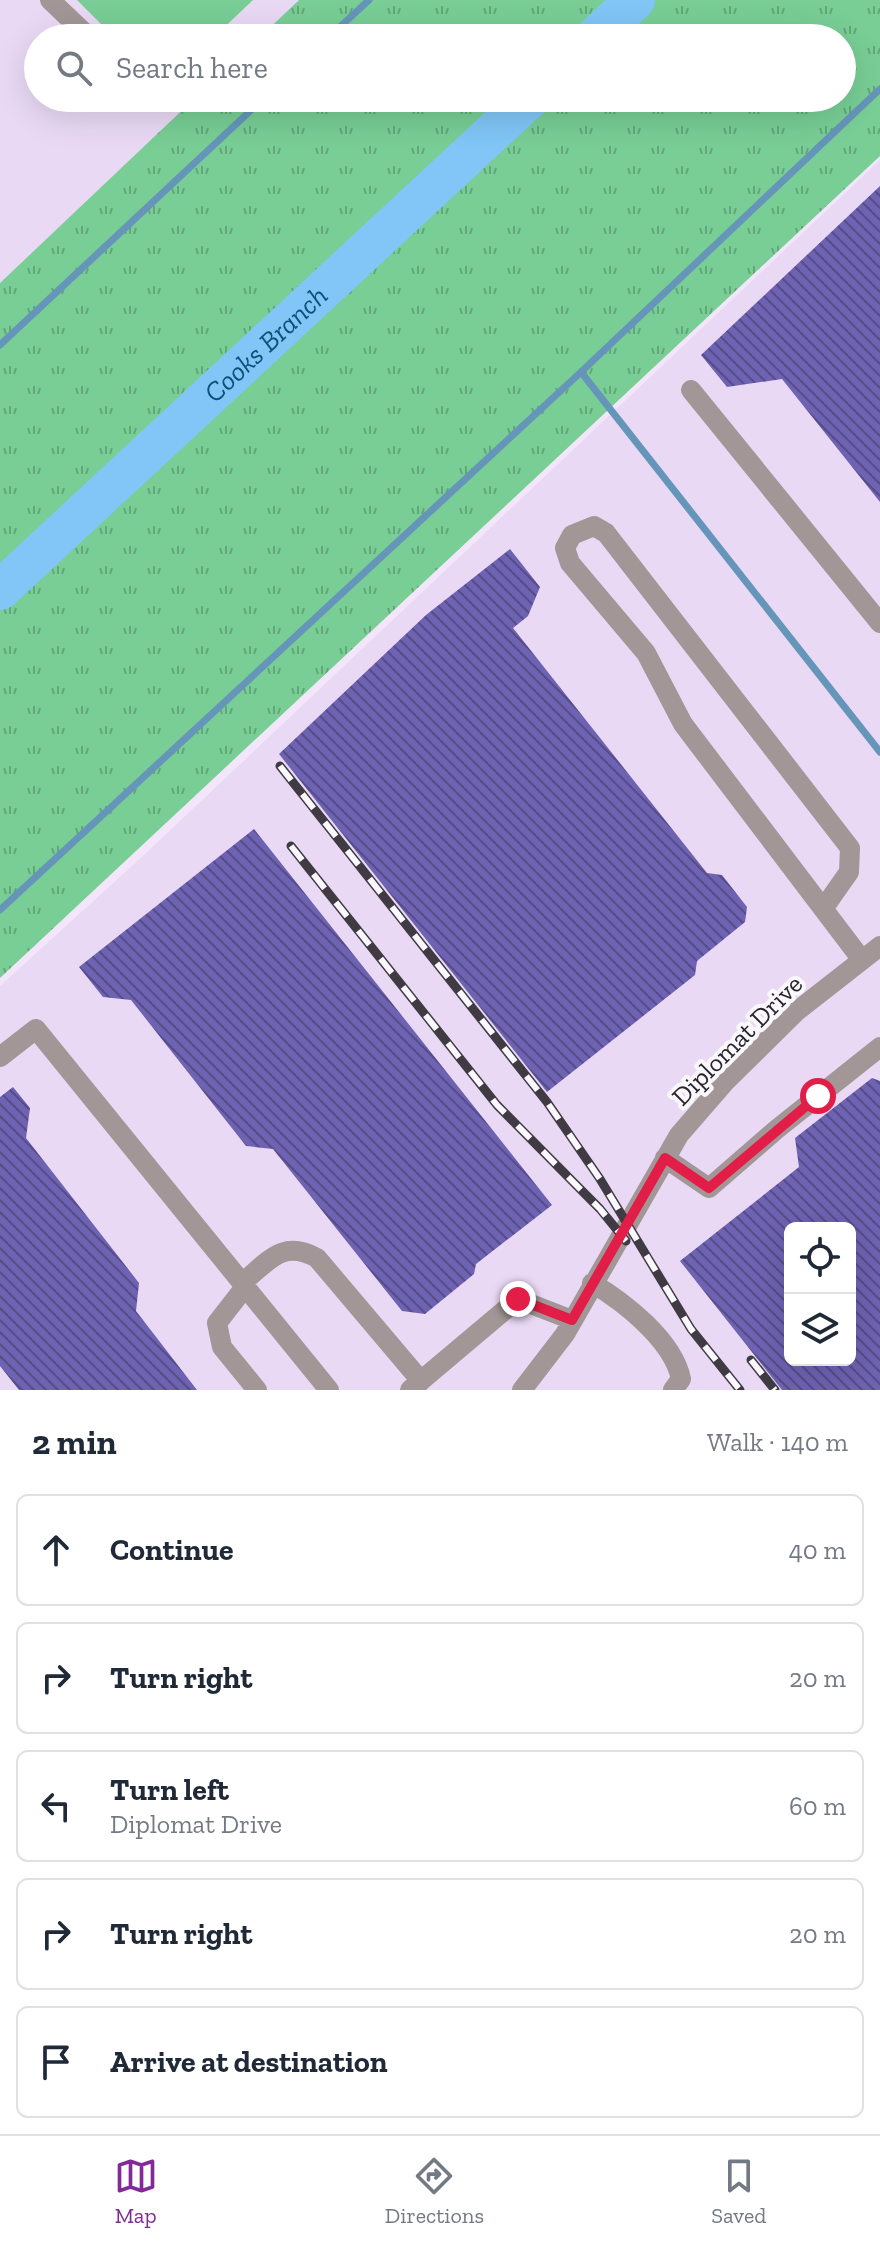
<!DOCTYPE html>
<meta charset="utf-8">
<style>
:root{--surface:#fff;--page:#f6f6f7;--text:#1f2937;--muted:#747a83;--line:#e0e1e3;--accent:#822a98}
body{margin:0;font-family:"Zilla Slab",serif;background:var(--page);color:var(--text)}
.controls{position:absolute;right:24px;bottom:24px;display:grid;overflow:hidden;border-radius:12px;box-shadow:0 8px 32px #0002}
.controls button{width:72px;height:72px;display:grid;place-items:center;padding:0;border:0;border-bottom:2px solid var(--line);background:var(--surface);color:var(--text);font:40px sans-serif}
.stop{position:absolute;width:24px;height:24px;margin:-18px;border:6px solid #e11d48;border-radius:50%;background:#fff}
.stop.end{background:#e11d48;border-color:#fff;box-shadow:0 2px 8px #0008}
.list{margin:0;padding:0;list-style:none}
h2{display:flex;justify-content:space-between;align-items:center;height:104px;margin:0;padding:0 32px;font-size:34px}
h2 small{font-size:26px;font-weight:400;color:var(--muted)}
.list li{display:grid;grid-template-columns:52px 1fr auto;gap:24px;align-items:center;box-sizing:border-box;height:112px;margin:0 16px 16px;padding:0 16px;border:2px solid var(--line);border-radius:12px}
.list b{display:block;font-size:30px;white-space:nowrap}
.list p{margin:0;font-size:26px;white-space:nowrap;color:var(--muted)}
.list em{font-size:26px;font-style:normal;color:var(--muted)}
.icon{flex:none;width:44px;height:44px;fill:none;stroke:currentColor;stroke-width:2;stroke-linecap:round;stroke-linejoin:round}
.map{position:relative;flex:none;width:880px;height:1390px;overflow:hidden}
.search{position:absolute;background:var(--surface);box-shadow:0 8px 32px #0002;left:24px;right:24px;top:24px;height:88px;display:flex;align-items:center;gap:20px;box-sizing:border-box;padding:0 28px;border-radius:44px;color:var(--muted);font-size:30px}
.sheet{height:744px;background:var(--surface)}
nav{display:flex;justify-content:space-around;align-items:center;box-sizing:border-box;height:112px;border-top:2px solid var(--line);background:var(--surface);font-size:22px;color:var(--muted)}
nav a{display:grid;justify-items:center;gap:4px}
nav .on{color:var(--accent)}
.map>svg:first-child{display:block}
.built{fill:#e9d9f5;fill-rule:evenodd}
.grass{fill:url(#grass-tufts)}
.garden{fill:#78ce95}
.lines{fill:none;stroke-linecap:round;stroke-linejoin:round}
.stream{stroke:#6695ba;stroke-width:7}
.river{stroke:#81c6f7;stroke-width:40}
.building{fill:url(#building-back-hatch);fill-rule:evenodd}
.minor{stroke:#a29696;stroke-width:20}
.rail-casing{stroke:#403b43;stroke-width:9}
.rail{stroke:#faf8fc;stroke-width:6;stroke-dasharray:18;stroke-linecap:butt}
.route{stroke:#e11d48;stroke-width:10}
.labels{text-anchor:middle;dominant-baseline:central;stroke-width:8;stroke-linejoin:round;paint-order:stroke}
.street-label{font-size:26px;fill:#28242b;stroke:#faf8fc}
.water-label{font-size:28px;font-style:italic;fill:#0a5279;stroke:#faf8fc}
</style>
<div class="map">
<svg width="880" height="1390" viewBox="0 0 880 1390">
<defs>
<pattern id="grass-tufts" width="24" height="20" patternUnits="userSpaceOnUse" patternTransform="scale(2)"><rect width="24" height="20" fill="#78ce95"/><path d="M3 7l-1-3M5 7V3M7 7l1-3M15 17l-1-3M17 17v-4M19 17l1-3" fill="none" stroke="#62a77a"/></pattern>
<pattern id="building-back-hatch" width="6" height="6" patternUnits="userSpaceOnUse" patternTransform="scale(2)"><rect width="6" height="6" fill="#6e62b2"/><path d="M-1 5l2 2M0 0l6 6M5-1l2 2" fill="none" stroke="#564c89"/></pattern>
</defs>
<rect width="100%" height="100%" fill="#f3e6fb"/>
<path class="built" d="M0,0h299l-40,38h-221v60h157l-195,185z
M880,160v1230h-880v-404l145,-132zM790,1228h60v132h-60z"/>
<path class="grass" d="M299,0h581v156l-880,822v-695l195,-185h647v-60h-583z"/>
<path class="garden" d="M77,0h176l-40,38h-98z"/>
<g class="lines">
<path class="stream" d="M328,38l41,-38
M0,345l264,-247
M581,372l299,380
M0,910l581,-538 299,-283"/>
<g class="river">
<path d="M594,38l41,-38"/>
<path id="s1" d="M0,590l530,-492"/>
</g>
</g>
<path class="building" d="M880,186v316l-98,-123 -55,8 -26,-32z
M510,549l30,38 -12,29 -15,12 194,245 15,2 25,32 -2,15 -48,39 -2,14 -148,117 -268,-338 147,-139z
M254,829l298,376 -76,59 -2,10 -49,40 -23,-3 -129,-162 -27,-3 -115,-146 -28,-3 -24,-30z
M872,1078l8,3v309h-98l-102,-129 119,-94 -4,-29zM790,1228h60v132h-60z
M13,1087l17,21 -4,30 113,145 -3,28 61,79h-178l-19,-24v-269z"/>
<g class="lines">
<path class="minor" d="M50,0l40,38
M691,390l189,233
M823,909l26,-37 1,-24 -244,-315 -12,-7 -22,9 -7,13 5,15 76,90 37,71 179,236
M0,1057l36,-28 293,361
M665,1158l44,30 68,-59 103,-82
M242,1283c27,-22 40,-44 75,-25l104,123
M592,1283c32,19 81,57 89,96l-8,11
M245,1287l-28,36 5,24 35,43
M410,1390l108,-91 54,21
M522,1390l43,-56 114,-199 46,-53 72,-71 83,-65"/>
<defs>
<path id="rail" d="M280,766l267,336 53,77 91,150 49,61
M291,846l206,259 103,104 26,32
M751,1360l24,30"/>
</defs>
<use href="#rail" class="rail-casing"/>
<use href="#rail" class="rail"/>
</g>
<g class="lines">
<path class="route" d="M518,1299l54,21 93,-162 44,30 109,-92"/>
</g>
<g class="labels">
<g class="street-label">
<text transform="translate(737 1040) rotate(-45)">Diplomat Drive</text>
</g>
<g class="water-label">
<text stroke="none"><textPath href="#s1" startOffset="362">Cooks Branch</textPath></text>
</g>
</g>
</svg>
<div class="controls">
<button><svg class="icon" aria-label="locate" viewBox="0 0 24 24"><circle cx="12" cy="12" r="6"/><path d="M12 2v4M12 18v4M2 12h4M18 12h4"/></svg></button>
<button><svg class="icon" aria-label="layers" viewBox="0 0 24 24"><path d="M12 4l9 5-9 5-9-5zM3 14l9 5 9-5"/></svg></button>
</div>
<div class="stop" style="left:818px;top:1096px"></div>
<div class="stop end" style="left:518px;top:1299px"></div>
<div class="search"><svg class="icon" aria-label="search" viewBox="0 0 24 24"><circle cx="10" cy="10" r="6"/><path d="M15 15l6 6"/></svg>Search here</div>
</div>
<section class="sheet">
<h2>2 min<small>Walk · 140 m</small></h2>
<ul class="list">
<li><svg class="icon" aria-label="ahead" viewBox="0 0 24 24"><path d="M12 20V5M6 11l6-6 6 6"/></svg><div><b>Continue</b></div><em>40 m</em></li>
<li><svg class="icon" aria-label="right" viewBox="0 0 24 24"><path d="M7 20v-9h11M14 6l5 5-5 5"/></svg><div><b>Turn right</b></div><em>20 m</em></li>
<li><svg class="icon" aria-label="left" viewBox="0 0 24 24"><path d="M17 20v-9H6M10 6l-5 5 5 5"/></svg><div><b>Turn left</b><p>Diplomat Drive</p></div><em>60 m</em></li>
<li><svg class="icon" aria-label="right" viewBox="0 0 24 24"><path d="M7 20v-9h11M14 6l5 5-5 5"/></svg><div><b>Turn right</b></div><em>20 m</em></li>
<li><svg class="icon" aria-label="arrive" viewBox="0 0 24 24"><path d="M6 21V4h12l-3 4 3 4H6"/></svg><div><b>Arrive at destination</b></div></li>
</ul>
</section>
<nav>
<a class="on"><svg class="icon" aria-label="map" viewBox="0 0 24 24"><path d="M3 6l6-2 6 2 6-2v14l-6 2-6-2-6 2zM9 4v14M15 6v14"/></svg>Map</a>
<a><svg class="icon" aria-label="directions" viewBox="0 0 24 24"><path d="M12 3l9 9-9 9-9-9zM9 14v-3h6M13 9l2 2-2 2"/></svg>Directions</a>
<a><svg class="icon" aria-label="saved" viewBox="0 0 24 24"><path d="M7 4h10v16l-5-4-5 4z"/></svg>Saved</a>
</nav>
